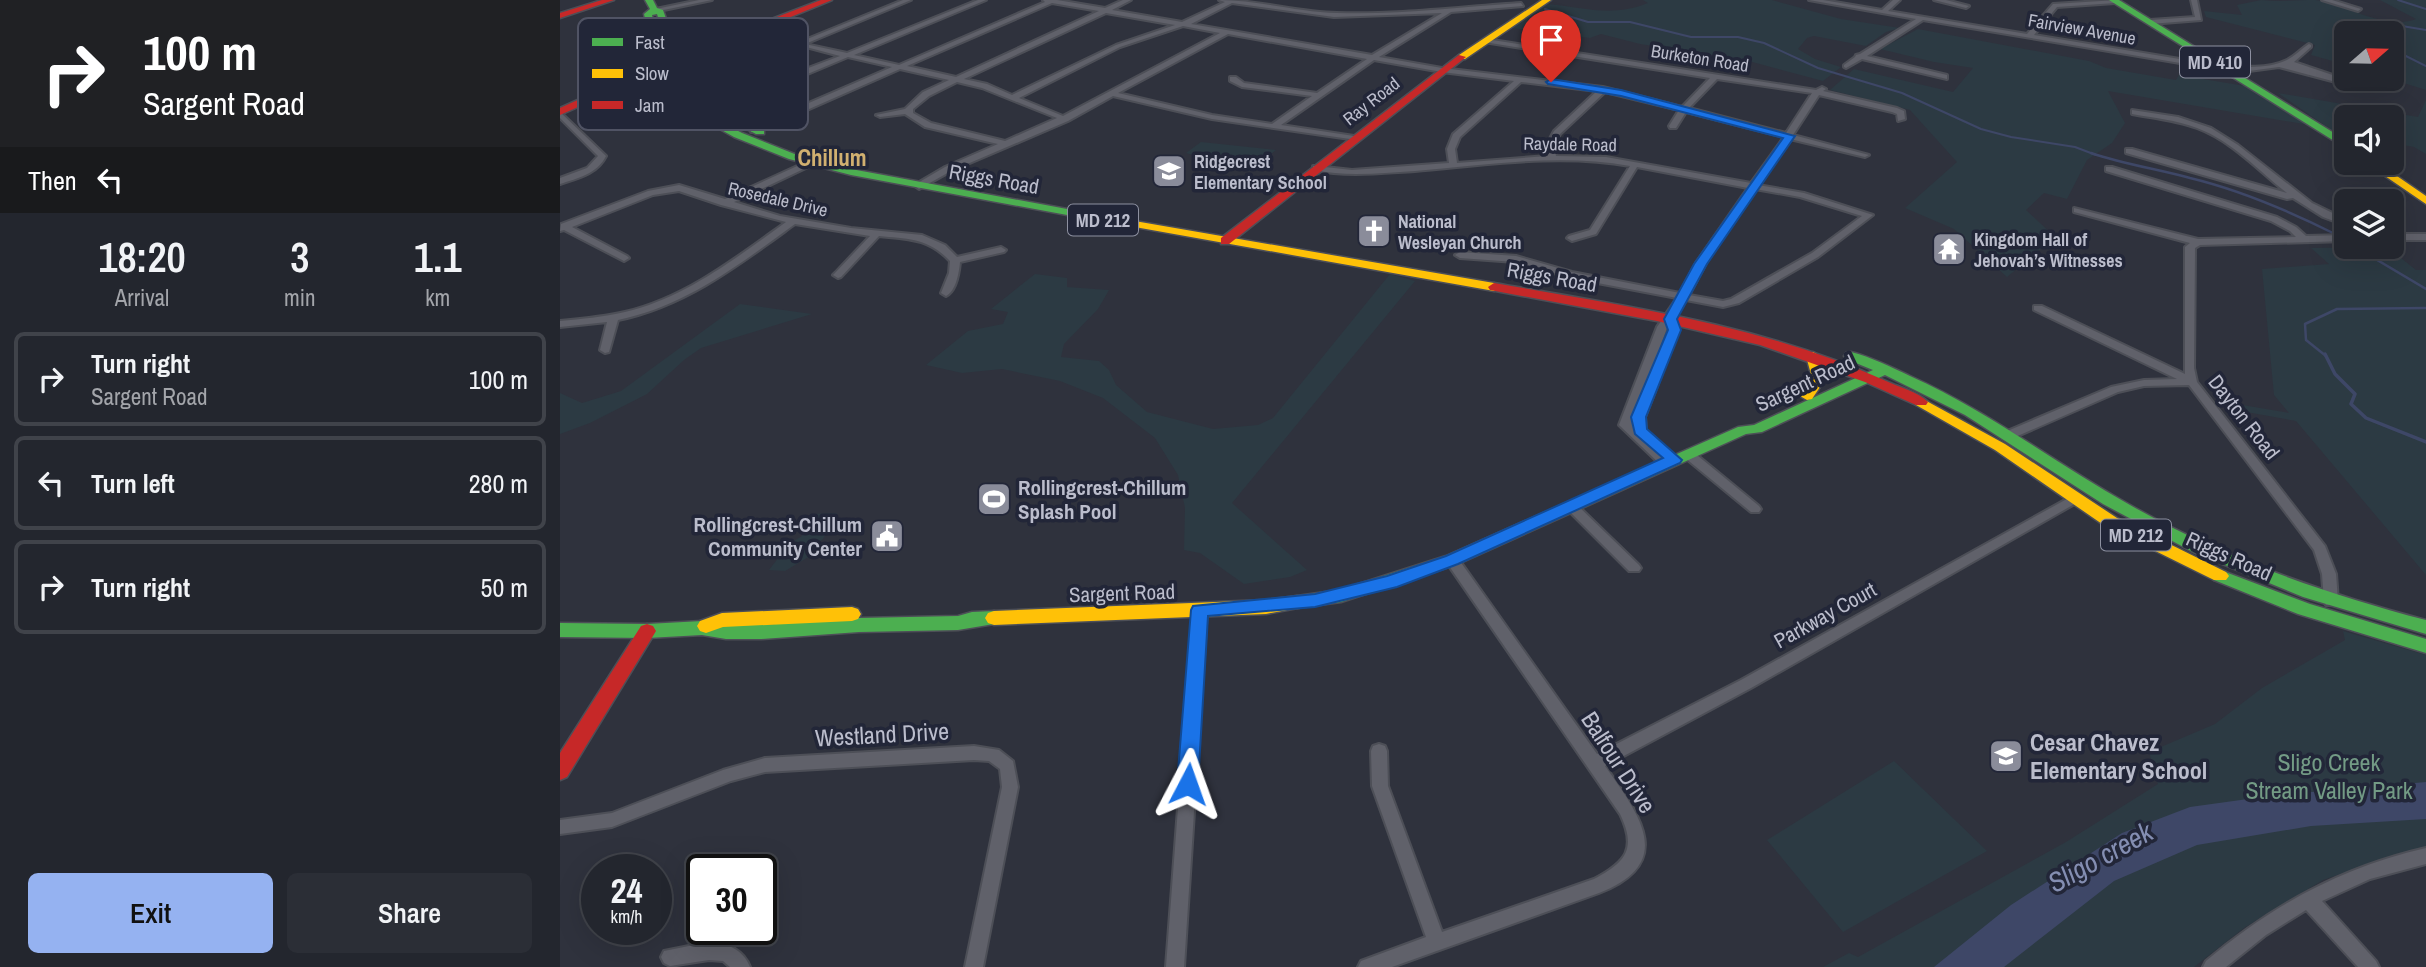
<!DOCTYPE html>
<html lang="en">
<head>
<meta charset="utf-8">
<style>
  body { margin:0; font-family:"Archivo Narrow",sans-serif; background:#2b2e36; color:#f1f3f6; height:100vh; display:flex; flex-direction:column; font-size:26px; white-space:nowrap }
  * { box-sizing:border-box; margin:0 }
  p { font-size:23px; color:#a3a5aa }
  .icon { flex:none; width:38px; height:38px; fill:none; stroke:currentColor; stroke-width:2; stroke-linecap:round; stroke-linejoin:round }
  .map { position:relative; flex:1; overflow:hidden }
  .sheet { display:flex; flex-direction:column; background:#23262e; width:560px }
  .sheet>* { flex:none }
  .hud { background:#202124; color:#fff; overflow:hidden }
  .needle { width:46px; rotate:70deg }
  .controls { position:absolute; left:1774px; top:21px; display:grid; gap:14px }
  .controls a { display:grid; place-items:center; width:70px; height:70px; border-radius:10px; background:#23262e; box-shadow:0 7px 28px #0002,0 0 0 2px #40434a; font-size:35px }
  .speed { position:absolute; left:21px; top:854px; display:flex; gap:14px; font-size:35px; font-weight:700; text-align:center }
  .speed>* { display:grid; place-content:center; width:91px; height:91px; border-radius:50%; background:#23262e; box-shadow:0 7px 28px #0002,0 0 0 2px #40434a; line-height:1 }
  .speed small { font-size:18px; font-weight:400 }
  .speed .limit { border:4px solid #111; border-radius:10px; background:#fff; color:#111 }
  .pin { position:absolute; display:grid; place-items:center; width:60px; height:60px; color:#fff; margin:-72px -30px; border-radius:50% 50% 50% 0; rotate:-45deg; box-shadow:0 0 7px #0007 }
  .pin .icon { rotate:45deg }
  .me { position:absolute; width:77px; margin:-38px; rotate:4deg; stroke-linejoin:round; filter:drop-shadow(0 0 5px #0008) }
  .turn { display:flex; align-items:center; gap:24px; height:147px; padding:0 28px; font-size:32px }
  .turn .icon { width:91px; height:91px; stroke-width:2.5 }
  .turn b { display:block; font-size:49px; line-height:60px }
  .then { display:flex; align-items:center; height:66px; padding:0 28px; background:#0003; gap:14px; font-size:26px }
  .eta { display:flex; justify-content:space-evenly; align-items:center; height:119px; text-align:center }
  .eta b { font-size:42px; font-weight:600; line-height:49px }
  .primary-button { display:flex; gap:14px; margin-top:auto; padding:14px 28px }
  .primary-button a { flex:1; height:80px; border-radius:10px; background:#95b2f1; color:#111; font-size:28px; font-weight:600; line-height:80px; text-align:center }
  .primary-button a+a { background:#2b2e36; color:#f1f3f6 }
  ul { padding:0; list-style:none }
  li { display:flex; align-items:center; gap:21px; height:94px; margin:0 14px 10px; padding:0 14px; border:4px solid #40434a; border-radius:10px }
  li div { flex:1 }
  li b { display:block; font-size:26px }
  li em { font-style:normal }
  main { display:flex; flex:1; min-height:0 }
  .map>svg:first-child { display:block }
</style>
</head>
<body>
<main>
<section class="sheet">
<div class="hud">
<div class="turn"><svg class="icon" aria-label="right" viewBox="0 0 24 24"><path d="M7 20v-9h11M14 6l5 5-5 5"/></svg><div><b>100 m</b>Sargent Road</div></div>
<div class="then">Then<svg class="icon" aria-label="left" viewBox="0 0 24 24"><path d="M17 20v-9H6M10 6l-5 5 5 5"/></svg></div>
</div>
<div class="eta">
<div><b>18:20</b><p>Arrival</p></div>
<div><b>3</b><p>min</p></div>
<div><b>1.1</b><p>km</p></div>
</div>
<ul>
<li><svg class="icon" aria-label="right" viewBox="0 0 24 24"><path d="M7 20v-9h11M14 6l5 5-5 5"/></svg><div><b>Turn right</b><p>Sargent Road</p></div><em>100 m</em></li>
<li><svg class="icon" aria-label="left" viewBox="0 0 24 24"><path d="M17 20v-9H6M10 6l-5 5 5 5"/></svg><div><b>Turn left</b></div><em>280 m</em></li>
<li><svg class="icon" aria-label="right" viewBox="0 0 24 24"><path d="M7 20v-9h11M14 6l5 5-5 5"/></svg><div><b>Turn right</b></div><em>50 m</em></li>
</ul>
<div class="primary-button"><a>Exit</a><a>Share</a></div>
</section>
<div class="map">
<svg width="1866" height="967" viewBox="0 0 1866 967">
  <rect width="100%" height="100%" fill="#2f323d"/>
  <!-- green -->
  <path fill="#2c3a43" d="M1083 0H1212L1281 19 1340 28 1326 32 1306 46 1254 36 1247 38 1238 49 1255 59 1281 67 1263 81 1185 60 1080 44 1041 34 1030 38 952 28 986 4C1025 7 1050 18 1088 3Z
    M1701 0C1718 2 1737 0 1755 0 1787 4 1824 31 1856 19L1820 0H1866V90L1831 79 1832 33H1787V65L1751 55 1755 45 1646 17 1644 11 1682 15 1677 5Z
    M1358 29 1529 61 1546 68 1616 80 1619 75 1691 87 1749 125 1548 91 1565 123 1552 143 1527 160 1507 199 1484 193 1466 210 1495 237 1447 277 1394 229 1345 208 1397 162 1350 110 1270 90 1294 69 1393 92 1413 68 1374 62 1320 49Z
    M1718 93 1858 117 1866 100V154L1854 147 1832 143V117H1787V134L1774 132Z
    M641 142 716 150 690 171 626 153Z
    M1827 247 1856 270H1866V575L1736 421 1670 409 1665 402 1729 413 1714 395 1702 269 1769 264 1751 248Z
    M475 274 507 278V287L549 290 538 309 504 344 501 357 539 361 549 370 556 385 587 412 653 429 698 425 713 418 830 274 855 281 672 503 747 570 730 577 684 584 640 553 624 550 625 508 618 475 595 438 543 398 500 381 442 369 402 373 366 365 408 331 443 324 448 312 431 309Z
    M180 304 252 314 141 348 124 360 87 394 30 423 0 434V393L22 403 61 391Z
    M277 513 263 539 250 549V556L225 571 209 570 229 544 242 536 244 526 252 514Z
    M1783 631 1866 655V851L1821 860 1763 880 1684 928 1634 967H1263L1289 953 1298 957 1506 842 1598 784 1589 752 1655 724 1702 688 1785 640Z
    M1334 761 1427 851 1283 932 1207 840Z"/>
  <!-- water -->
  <path fill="#3e4767" d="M1866 782V819L1751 826 1637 845 1554 881 1444 967H1374L1451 905 1562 833 1630 807 1717 795Z"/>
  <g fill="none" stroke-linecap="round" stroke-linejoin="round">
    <!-- stream-far2 -->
    <path stroke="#3e4767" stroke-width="2" d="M1838 0 1866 9
      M985 9 1028 22H1070L1131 37H1178L1204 43 1258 68 1342 93 1421 129 1451 137 1515 147 1536 155
      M1807 33 1793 24 1818 22 1866 30
      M1832 49 1866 66"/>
    <!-- stream-far1 -->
    <path stroke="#3e4767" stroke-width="2.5" d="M1531 153C1563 164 1597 169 1630 178 1680 190 1729 211 1775 234
      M1797 248 1866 289
      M1766 356 1746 340 1745 324 1777 309 1866 308"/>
    <!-- stream -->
    <path stroke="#3e4767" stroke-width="3.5" d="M1765 354 1775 374 1795 394 1791 404 1806 418 1866 442"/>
    <!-- street casing -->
    <g stroke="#4d4f57" stroke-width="4">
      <path id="street" d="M139 0H152L94 12 91 10Z
        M343 0H351L245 44 287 53 418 0H426L294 55 339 65 485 2 483 0H497L545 8 563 0H571L552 10 622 22 665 2 659 0C697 0 737 12 777 13 838 15 900 7 961 3L963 6 891 12 819 57 882 68 1043 87 1122 107 1150 78 924 42V40L926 39 1256 90 1262 87 1266 89 1263 91 1337 108 1344 111 1345 119 1338 121 1337 114 1332 112 1259 95 1233 135 1309 155 1305 157 1230 139 1198 185 1244 193 1313 215 1258 257 1179 303 1163 307 1126 300 1115 318 1119 329 1085 417 1086 430 1096 439 1091 442 1112 463 1106 467 1102 466 1059 425 1097 327 1117 298 1011 278 955 262 900 258 895 255 900 252 956 256 1012 272 1120 293 1136 263 1188 188 1077 167 1036 234 1012 241 1007 238 1009 236 1030 230 1070 166C1000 153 925 165 855 171 820 173 788 177 753 170V166H756L792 170 889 163 887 149 893 134 954 81 882 72 814 60 721 125 794 136 798 138 797 140 652 119 553 96 508 121 391 171 359 189 355 186 356 184 385 167 438 144 365 127 345 114 320 117 316 115 345 109 363 92 389 80 340 69 197 132H191V128L332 67 288 57 219 86 141 113 134 111 280 56 235 44ZM492 3 539 11 396 77 347 66ZM672 3 774 17 882 13 812 55 631 24ZM546 13 615 25 556 45 452 95 427 84 404 79ZM623 26 660 33 503 116 459 98 560 47ZM668 34 807 59 757 93 684 83 676 77H670V81L682 87 752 96 712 124 652 115 558 93ZM1157 79 1252 93 1226 133 1129 108ZM397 82 422 88 497 118 445 141 371 123 353 113V109L369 96ZM961 82 1037 91 994 131 986 146 988 156 897 163 895 149 900 137ZM1045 92 1119 110 1109 126 1110 128H1116L1126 112 1224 137 1191 183 1046 157 996 156 994 146 1000 134ZM1195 189 1240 197 1302 216 1252 253 1171 299 1163 301 1129 295 1146 263ZM1108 326 1109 329 1079 404 1107 328Z
        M1249 0H1263L1322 10 1333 0H1340L1328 11 1467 34 1493 4 1557 0 1555 3 1497 7 1474 35 1650 64C1675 66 1704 71 1727 60 1735 56 1741 49 1749 44L1751 45V47L1734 62 1814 89 1810 91 1719 67 1689 71 1650 68 1363 20 1307 56 1387 75V79L1302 59 1286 68 1284 67V65L1295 57 1296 55 1300 54 1356 19Z
        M1374 0H1386L1409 6 1406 8Z
        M1631 0H1637L1641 20 1590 24 1587 22 1590 20 1635 17Z
        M1762 0H1772L1801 9 1798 11Z
        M1572 110 1618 117 1651 128 1678 145 1752 203 1787 220V226L1763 217 1733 198 1727 199 1566 153V149H1572L1727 193C1699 171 1672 141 1637 128 1616 120 1594 118 1572 114Z
        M0 112 46 156C37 174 18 178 0 184V178L27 168 38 156 0 118Z
        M268 152 272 154 271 156 174 202 220 216 291 228 362 235 385 245 397 257 441 247 446 250 444 252 400 262C399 273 396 291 386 296L381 293 389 273 390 261C368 238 349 239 319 236L281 277 278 278 273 275 275 273 310 236 235 224C180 264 126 306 58 320L49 352 45 353 40 350 47 322 0 327V321C22 319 43 317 65 312 125 298 176 258 226 222L161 205 119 191 93 195 12 227 67 256 69 258 64 261 4 230 0 231 1 224 88 191 119 185 165 199Z
        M1546 167H1552L1717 217 1736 227 1746 236 1787 235V241L1640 245 1635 248 1634 368 1637 382 1765 546 1776 574 1778 601 1776 605H1766L1764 601 1762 574 1754 550 1629 385 1584 386 1558 392 1453 438 1449 439 1443 435 1445 432 1551 387 1584 380 1617 379 1474 310V306H1482L1625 374V247L1630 243 1514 212V208L1638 239 1736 237 1730 231 1711 221 1546 171Z
        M1832 234H1866V240H1832Z
        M1128 450 1132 451 1199 506 1201 509 1199 512H1191L1124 457 1122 454Z
        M1514 495 1518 496 1520 499 1518 502 1191 688 1045 766C1078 813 1118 863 1039 893L832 967H798L801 961 866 937 812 786 811 751 813 746 819 744 825 746 827 751 828 786 882 932 1034 879C1066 862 1077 849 1060 814L887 563 885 560 887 557H897L1037 754 1181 680Z
        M1011 502 1015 503 1079 565 1081 568 1079 571H1069L1007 509 1005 506Z
        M640 605 645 606 647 610 624 967H606L633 610 635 606Z
        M414 746 439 750 453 761 458 787 423 967H405L442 787 440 769 429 761 414 760 205 772 171 781 52 827 0 834V820L52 813 163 770 205 758Z
        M1866 848V864L1810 879 1762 901 1816 961 1819 967H1798L1746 910 1706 935 1666 967H1643L1646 961C1713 905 1780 868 1866 848Z
        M149 942C167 943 183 949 190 967H170L163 961 149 960 110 966 104 963 101 957 104 951Z"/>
    </g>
    <!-- fast casing -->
    <g stroke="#4d4f57" stroke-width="3">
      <path id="fast" d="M85 0H93L97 8 103 10 114 41 129 44 150 41V45L129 50 116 46C128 91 164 112 204 130V134H196L162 116 130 92 114 69 97 14 92 15 102 59 112 83 155 119 182 133 237 155 291 169 534 214 540 217 534 220 291 175 229 159 174 137 149 123 105 86 94 59 84 14 90 9Z
        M1549 0H1559L1787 141V149Z
        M1291 352C1311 357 1331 367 1350 376 1428 411 1495 463 1570 505 1663 558 1763 593 1866 620V634L1743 597 1631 551 1543 504 1405 415 1325 375 1202 432 1186 434 898 564 781 602 737 608 731 607 728 602 731 597 737 596 780 590 886 556 1178 427 1194 425 1313 370 1286 359 1284 356 1286 353Z
        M1660 570 1750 604 1866 639V653L1738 614 1654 580 1651 576 1654 572Z
        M434 611 440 613 443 618 440 623 398 630 299 632 202 639H166L142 635 87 638 0 637V623L87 624 142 621 166 625H202L299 618 398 616 412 612Z"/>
    </g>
    <!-- slow casing -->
    <g stroke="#4d4f57" stroke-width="3">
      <path id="slow" d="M982 0H991L905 59H899V55Z
        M1806 163H1818L1866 196V204Z
        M534 214 934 283 940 287 934 291 530 219 528 217Z
        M1253 352 1260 356 1266 378 1252 399 1247 400 1240 396 1252 378 1246 356Z
        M1361 398 1445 444 1557 518 1666 572 1669 576 1666 580H1654L1545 526 1435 450 1356 405 1354 402 1356 399Z
        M737 596 743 597 746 602 743 607 706 614 434 625 428 623 425 618 428 613 434 611 706 600Z
        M292 607 298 609 301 614 298 619 292 621 163 627 146 633 140 631 137 626 140 621 162 613Z"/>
    </g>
    <!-- jam casing -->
    <g stroke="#4d4f57" stroke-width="3">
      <path id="jam" d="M42 0H54L0 18V13Z
        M261 0H272L84 77 94 75 111 82V86L93 81 65 86 0 115V108L113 57Z
        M899 55 906 57 669 244H661V238Z
        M934 283C1065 306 1204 325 1326 381 1339 387 1358 392 1368 402L1366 405H1356L1305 382 1200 345 1097 321 930 290 928 287Z
        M87 624 93 626 96 631 93 636 7 777 0 780V753L81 626Z"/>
    </g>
    <!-- street -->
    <use href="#street" fill="#60616a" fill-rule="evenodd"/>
    <!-- fast -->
    <use href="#fast" fill="#4caf50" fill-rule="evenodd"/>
    <!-- slow -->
    <use href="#slow" fill="#ffc107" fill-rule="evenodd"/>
    <!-- jam -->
    <use href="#jam" fill="#c62828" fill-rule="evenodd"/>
  </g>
  <!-- route -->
  <path fill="#1a73e8" stroke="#114b97" stroke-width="2" d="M991 79 1061 90 1235 136 1147 264 1117 319 1121 330 1086 417 1087 429 1122 460 1120 463 898 564 837 587 755 607 648 616 638 784 635 790 628 793 621 790 617 784 631 610 633 606 755 594 827 576 886 556 1103 458 1075 434 1071 417 1108 330 1104 319 1134 264 1223 138 1061 96 988 84 986 82Z"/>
  <!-- icons -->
  <defs>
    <g id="school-square" transform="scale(1.75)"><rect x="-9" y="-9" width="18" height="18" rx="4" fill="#8a8c9a" stroke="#222638"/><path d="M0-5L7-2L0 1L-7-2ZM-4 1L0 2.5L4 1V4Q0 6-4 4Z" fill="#fff"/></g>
    <g id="church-square" transform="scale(1.75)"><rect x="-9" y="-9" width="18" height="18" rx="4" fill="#8a8c9a" stroke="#222638"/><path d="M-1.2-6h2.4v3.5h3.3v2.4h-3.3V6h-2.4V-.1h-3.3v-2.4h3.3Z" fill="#fff"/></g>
    <g id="temple-square" transform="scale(1.75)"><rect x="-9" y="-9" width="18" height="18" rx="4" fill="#8a8c9a" stroke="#222638"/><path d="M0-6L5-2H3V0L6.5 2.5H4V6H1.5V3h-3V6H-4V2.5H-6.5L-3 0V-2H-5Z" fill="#fff"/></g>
    <g id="stadium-square" transform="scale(1.75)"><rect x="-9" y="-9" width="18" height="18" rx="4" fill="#8a8c9a" stroke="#222638"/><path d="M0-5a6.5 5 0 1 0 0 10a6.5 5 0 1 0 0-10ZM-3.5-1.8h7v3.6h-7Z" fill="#fff"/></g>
    <g id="civic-square" transform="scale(1.75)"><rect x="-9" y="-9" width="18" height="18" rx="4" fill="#8a8c9a" stroke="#222638"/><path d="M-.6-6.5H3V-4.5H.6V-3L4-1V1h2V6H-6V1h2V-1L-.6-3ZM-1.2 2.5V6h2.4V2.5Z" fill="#fff"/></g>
  </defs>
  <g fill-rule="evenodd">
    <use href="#school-square" x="609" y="171"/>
    <use href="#church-square" x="814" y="231"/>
    <use href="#temple-square" x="1389" y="249"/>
    <use href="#stadium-square" x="434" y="499"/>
    <use href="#civic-square" x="327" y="536"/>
    <use href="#school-square" x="1446" y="756"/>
  </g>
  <g text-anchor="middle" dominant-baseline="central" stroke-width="7" stroke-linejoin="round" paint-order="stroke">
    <!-- far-street labels -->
    <g font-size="18" fill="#bbbdcc" stroke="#222638">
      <text transform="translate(1522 29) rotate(10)">Fairview Avenue</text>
      <text transform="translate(1140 58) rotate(9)">Burketon Road</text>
      <text transform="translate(811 101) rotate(-38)">Ray Road</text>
      <text transform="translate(1010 144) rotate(1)">Raydale Road</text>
      <text transform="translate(218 199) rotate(13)">Rosedale Drive</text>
    </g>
    <!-- far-poi labels -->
    <g font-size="18" font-weight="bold" fill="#bbbdcc" stroke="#222638" text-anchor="start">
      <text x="634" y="161">Ridgecrest<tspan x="634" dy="21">Elementary School</tspan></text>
      <text x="838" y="221">National<tspan x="838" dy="21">Wesleyan Church</tspan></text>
      <text x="1414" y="239">Kingdom Hall of<tspan x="1414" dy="21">Jehovah’s Witnesses</tspan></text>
    </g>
    <!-- shield labels -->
    <g fill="#222638" stroke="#8d90a0" stroke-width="2">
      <rect x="1620" y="46.5" width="70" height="31" rx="5"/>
      <rect x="508" y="204.5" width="70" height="31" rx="5"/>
      <rect x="1541" y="519.5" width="70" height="31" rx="5"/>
    </g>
    <g font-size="19" font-weight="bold" fill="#bbbdcc">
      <text x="1655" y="62">MD 410</text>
      <text x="543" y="220">MD 212</text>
      <text x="1576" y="535">MD 212</text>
    </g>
    <!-- street labels -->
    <g font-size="21" fill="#bbbdcc" stroke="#222638">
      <text transform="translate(434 179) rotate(10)">Riggs Road</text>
      <text transform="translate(992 277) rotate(10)">Riggs Road</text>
      <text transform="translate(1245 383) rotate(-25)">Sargent Road</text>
      <text transform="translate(1684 417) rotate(52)">Dayton Road</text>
      <text transform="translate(1669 556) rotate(24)">Riggs Road</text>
      <text transform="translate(562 593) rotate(-2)">Sargent Road</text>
      <text transform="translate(1265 615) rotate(-29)">Parkway Court</text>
    </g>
    <!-- poi labels -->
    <g font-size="21" font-weight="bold" fill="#bbbdcc" stroke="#222638" text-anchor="start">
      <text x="458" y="487">Rollingcrest-Chillum<tspan x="458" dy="24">Splash Pool</tspan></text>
      <text x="302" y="524" text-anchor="end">Rollingcrest-Chillum<tspan x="302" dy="24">Community Center</tspan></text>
    </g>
    <!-- far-district labels -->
    <g font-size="23" font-weight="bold" fill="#d1b070" stroke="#222638">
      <text x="272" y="157">Chillum</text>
    </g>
    <!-- near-street labels -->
    <g font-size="24" fill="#bbbdcc" stroke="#222638">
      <text transform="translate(322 734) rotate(-3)">Westland Drive</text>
      <text transform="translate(1059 762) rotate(57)">Balfour Drive</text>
    </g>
    <!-- near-poi labels -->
    <g font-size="24" font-weight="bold" fill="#bbbdcc" stroke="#222638" text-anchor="start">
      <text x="1470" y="742">Cesar Chavez<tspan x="1470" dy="28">Elementary School</tspan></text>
    </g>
    <!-- near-park labels -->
    <g font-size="24" fill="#739b85" stroke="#222638">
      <text x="1769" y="762">Sligo Creek<tspan x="1769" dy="28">Stream Valley Park</tspan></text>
    </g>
    <!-- near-water labels -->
    <g font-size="28" font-style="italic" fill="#848eb2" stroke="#222638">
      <text transform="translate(1540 857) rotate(-29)">Sligo creek</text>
    </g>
  </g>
  <!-- legend -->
  <rect x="18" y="18" width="230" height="112" rx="10" fill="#222638" stroke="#505364" stroke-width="2"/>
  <rect x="32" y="38" width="31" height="8" fill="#4caf50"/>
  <rect x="32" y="69" width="31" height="9" fill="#ffc107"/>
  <rect x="32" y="101" width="31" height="8" fill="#c62828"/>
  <g font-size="19" fill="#bbbdcc">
    <text x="75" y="49">Fast</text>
    <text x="75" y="80">Slow</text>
    <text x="75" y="112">Jam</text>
  </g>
</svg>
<div class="controls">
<a><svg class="needle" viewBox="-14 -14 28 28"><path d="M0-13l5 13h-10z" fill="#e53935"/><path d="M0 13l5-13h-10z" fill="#a3a5aa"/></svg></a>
<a><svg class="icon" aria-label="sound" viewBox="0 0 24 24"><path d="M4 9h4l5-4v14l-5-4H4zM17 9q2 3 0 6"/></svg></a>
<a><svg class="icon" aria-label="layers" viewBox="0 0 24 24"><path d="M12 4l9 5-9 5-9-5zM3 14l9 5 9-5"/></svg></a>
</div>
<div class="speed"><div>24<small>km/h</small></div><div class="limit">30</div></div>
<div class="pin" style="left:991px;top:82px;background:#d93025"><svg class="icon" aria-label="arrive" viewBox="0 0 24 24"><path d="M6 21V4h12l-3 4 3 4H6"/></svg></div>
<svg class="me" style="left:628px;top:784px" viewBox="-20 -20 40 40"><path d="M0-17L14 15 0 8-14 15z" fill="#1a73e8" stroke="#fff" stroke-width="4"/></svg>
</div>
</main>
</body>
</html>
